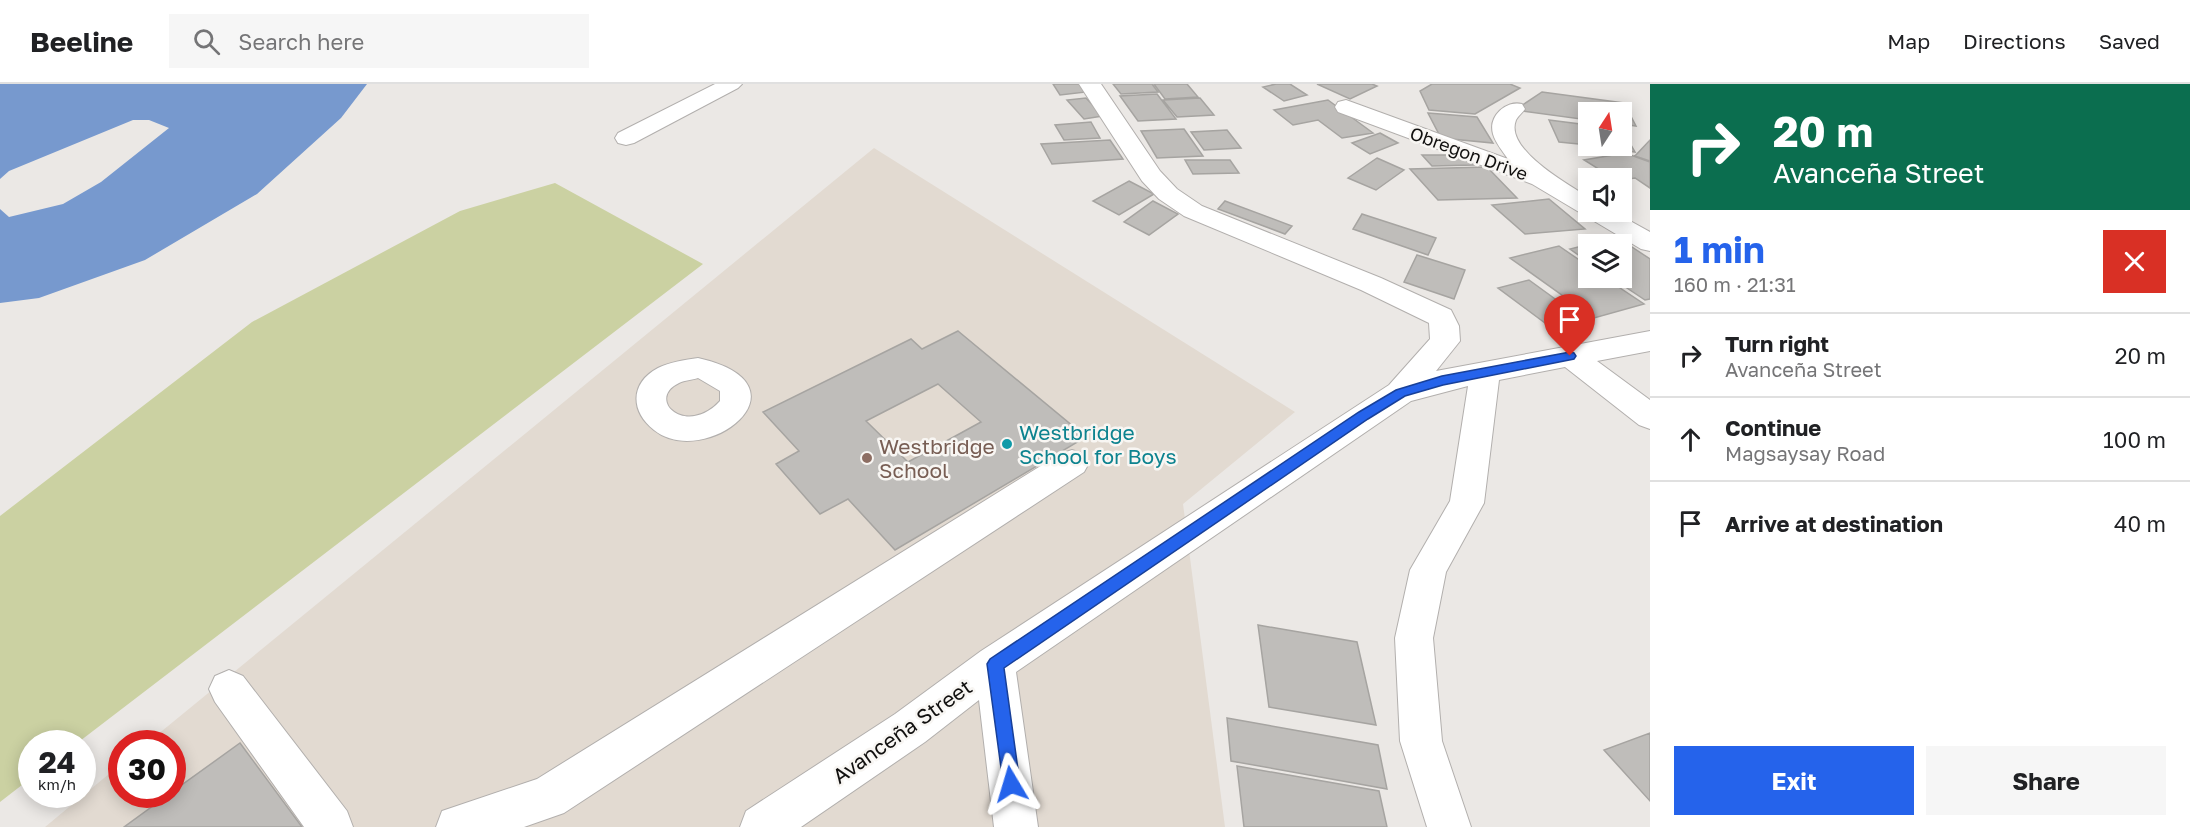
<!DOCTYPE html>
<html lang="en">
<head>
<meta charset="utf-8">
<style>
  body { margin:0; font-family:"Golos Text",sans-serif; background:#f6f6f6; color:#202124; height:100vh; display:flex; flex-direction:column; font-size:22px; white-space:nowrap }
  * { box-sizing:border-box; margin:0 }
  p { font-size:20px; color:#757577 }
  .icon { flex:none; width:33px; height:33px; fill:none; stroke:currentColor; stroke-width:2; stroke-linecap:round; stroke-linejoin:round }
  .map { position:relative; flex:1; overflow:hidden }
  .panel { display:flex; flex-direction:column; background:#fff; width:540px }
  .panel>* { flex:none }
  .guide { background:#0b6e4f; color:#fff; overflow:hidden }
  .needle { width:39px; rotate:12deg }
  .tools { position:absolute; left:1578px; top:18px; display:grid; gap:12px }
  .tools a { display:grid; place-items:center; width:54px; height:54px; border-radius:0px; background:#fff; box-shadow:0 3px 15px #0003; font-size:30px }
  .speed { position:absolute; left:18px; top:646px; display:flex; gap:12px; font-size:30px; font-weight:700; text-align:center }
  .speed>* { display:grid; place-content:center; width:78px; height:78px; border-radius:50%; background:#fff; box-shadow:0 3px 15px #0003; line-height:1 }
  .speed small { font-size:15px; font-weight:400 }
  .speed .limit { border:9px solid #d22; background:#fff; color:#111 }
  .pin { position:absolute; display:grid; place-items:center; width:51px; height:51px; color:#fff; margin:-62px -26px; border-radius:50% 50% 50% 0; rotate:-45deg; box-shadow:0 0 6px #0007 }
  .pin .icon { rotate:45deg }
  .me { position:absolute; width:66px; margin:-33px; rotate:353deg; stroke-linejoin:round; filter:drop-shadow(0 0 4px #0008) }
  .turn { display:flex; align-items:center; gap:21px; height:126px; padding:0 24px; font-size:27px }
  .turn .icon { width:78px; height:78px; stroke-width:2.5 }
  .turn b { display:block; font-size:42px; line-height:51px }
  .round { display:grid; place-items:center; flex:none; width:63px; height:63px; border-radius:0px; background:#f6f6f6 }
  .overview { display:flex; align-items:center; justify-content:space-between; height:102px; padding:0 24px }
  h1 { font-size:36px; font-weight:700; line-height:45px; color:#2563eb }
  .button { display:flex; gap:12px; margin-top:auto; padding:12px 24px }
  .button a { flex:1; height:69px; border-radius:0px; background:#2563eb; color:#fff; font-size:24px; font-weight:700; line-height:69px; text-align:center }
  .button a+a { background:#f6f6f6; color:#202124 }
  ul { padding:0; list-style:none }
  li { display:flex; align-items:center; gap:18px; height:84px; padding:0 24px; border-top:2px solid #e0e0e0 }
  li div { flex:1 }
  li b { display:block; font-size:22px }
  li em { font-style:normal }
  header { display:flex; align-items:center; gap:36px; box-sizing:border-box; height:84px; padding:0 30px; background:#fff; border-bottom:2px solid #e0e0e0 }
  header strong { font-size:28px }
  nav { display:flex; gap:33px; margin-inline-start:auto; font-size:21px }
  .search { width:420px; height:54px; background:#f6f6f6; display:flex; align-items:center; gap:15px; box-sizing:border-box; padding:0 21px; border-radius:0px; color:#757577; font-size:22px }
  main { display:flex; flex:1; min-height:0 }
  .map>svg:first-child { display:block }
</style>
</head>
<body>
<header>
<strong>Beeline</strong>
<div class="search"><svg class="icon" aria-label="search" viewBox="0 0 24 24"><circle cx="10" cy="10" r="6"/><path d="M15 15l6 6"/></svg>Search here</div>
<nav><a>Map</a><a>Directions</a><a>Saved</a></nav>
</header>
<main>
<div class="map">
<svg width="1650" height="743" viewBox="0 0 1650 743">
  <rect width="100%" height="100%" fill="#ebe8e5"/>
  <!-- built -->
  <path fill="#e2dad1" d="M874 64 1295 328 1183 420 1225 743H45L121 680 122 711H172V660H146Z"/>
  <!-- green -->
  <path fill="#cbd1a2" d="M555 99 703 180 76 660H32L31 694 0 718V432L252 238 460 127Z"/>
  <!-- water -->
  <path fill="#7799ce" d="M0 0H367L341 34 257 110 145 176 39 214 0 219V125L9 133 63 120 101 98 169 44 149 36H133L9 87 0 95Z"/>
  <!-- building -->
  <path fill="#bfbdba" stroke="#a6a4a1" stroke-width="1.5" fill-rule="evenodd" d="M1053 0H1080L1086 8 1060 11Z
    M1113 0H1152L1158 8 1121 10Z
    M1154 0H1187L1198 13 1165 15Z
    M1276 0H1290L1307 11 1284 17 1263 3Z
    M1317 0H1372L1377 2 1350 15Z
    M1432 0H1510L1520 4 1475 30 1429 26 1420 7Z
    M1542 8 1624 19 1636 42 1622 40V28H1588V36L1515 26Z
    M1157 10 1176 35 1138 37 1120 12Z
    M1086 14 1103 32 1084 35 1067 16Z
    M1200 14 1214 31 1177 33 1163 16Z
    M1328 16 1373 49 1342 54 1318 36 1293 41 1274 26Z
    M1428 29 1477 33 1493 59 1441 54Z
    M1549 36 1588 41V61L1559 58Z
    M1091 38 1100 54 1064 56 1055 41Z
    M1184 45 1203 72 1157 74 1141 47Z
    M1622 45 1635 68 1589 62H1622Z
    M1227 46 1241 64 1204 66 1191 48Z
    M1380 49 1398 59 1370 70 1352 59Z
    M1110 56 1123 75 1052 80 1041 60Z
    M1650 56V77L1635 72Z
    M1625 69 1650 78V104L1635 94 1622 96 1613 94 1584 76Z
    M1422 71H1464L1474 81 1432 82Z
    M1377 74 1404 86 1376 106 1348 94Z
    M1185 76H1230L1239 89 1193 90Z
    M1487 83 1517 114 1438 116 1410 85Z
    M1129 97 1154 110 1119 131 1093 117Z
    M1549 115 1585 145 1525 150 1492 121Z
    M1153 117 1178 130 1149 151 1124 138Z
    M1225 117 1292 142 1285 150 1218 125Z
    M1362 130 1436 154 1428 171 1353 145Z
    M1617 153 1650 175V215L1645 216 1612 194H1622V160H1588V178L1570 165Z
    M1559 162 1588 182V194H1605L1644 220 1594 234 1510 174Z
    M1417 171 1465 186 1454 215 1404 198Z
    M1529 196 1584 236 1553 245 1498 204Z
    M958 247 1086 353 895 466 848 415 820 430 776 380 799 367 763 328 911 255 922 265ZM938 300 981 338 908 378 866 337Z
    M1258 541 1357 558 1376 641 1269 623Z
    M1227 634 1378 661 1387 705 1231 677Z
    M1650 649V717L1604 666Z
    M240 659 302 743H124L168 711H172V708Z
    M1237 682 1379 707 1387 743H1244Z"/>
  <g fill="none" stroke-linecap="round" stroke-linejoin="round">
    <!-- minor casing -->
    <g stroke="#b2afad" stroke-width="2">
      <path id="minor" d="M715 0H742L738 4 634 59 626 61 618 59 615 54 618 49Z
        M1079 0H1101L1160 87 1177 105 1202 122 1381 194 1451 226 1459 242 1460 257 1436 287 1650 247V267L1597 277 1650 316V345L1639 341 1565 283 1499 296 1484 419 1446 488 1433 554 1442 657 1471 743H1427L1400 657 1395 554 1410 486 1450 417 1468 302 1411 317 1016 588 1038 743H994L979 616 925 658 801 743H740L746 727 895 630 981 567 1389 301 1430 255 1429 239 1361 206 1184 132 1159 115 1142 97Z
        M1346 16 1508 75C1503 68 1495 58 1493 50 1488 32 1506 16 1522 20L1525 25C1523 28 1518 32 1516 36 1504 65 1569 101 1588 113V128H1614L1650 148V167L1641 165 1532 100 1338 28 1335 23 1338 18Z
        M698 274C817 301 705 387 654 346 630 327 630 299 658 284 669 278 685 276 698 274ZM698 294 720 307V317C686 354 645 315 679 299 685 296 692 296 698 294Z
        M1072 366 1084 370 1089 379 1084 388 564 729 524 743H436L442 727 537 695 1060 370Z
        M229 586 243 592 347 727 353 743H304L215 618 209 605 215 592Z"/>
    </g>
    <!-- minor -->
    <use href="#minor" fill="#fff" fill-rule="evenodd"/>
  </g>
  <!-- route -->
  <path fill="#2563eb" stroke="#184099" stroke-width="1.5" d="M1570 268 1574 269 1576 272 1574 275 1443 301 1405 312 1368 335 1004 584 1020 700 1017 706 1011 709 1004 706 987 580 990 575 1359 328 1396 306 1442 292Z"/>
  <!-- markers -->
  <circle fill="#0f9aa8" stroke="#f8f6f3" stroke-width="2" cx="1007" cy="360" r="6"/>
  <circle fill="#8d6e63" stroke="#f8f6f3" stroke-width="2" cx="867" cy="374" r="6"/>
  <g text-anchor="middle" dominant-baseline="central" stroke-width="5" stroke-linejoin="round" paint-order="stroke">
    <!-- far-street labels -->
    <g font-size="18" fill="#11100f" stroke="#f8f6f3">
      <text transform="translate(1469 69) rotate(20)">Obregon Drive</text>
    </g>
    <!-- culture labels -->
    <g font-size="21" fill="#0d838f" stroke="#f8f6f3" text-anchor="start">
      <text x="1019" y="348">Westbridge<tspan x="1019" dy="24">School for Boys</tspan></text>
    </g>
    <!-- education labels -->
    <g font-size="21" fill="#785e54" stroke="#f8f6f3" text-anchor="start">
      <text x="879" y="362">Westbridge<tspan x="879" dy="24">School</tspan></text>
    </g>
    <!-- street labels -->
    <g font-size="21" fill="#11100f" stroke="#f8f6f3">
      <text transform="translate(902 647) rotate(-35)">Avanceña Street</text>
    </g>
  </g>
</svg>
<div class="tools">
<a><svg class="needle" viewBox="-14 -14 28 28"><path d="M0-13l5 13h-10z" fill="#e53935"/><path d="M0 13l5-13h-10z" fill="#757577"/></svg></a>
<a><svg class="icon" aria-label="sound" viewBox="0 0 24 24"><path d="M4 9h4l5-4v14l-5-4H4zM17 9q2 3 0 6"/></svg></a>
<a><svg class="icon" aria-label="layers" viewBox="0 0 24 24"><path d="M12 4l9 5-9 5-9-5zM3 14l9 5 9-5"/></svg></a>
</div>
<div class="speed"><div>24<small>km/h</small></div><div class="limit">30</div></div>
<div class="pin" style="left:1570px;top:272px;background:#d93025"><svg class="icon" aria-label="arrive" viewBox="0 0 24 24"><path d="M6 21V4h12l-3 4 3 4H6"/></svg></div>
<svg class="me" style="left:1011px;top:700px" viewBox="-20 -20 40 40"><path d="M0-17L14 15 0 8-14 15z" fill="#2563eb" stroke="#fff" stroke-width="4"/></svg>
</div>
<section class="panel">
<div class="guide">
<div class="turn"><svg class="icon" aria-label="right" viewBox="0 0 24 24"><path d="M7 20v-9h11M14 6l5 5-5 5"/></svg><div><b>20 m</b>Avanceña Street</div></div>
</div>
<div class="overview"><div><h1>1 min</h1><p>160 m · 21:31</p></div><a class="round" style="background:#d93025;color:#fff"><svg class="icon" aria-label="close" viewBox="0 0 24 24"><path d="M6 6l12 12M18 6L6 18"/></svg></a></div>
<ul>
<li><svg class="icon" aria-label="right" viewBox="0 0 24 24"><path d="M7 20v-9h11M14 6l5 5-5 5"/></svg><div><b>Turn right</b><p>Avanceña Street</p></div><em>20 m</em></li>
<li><svg class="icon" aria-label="ahead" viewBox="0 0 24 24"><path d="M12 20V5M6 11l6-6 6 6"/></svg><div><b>Continue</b><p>Magsaysay Road</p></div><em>100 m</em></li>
<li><svg class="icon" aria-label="arrive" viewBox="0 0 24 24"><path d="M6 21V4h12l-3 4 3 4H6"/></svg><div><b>Arrive at destination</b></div><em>40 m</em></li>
</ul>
<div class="button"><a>Exit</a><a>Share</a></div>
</section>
</main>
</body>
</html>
